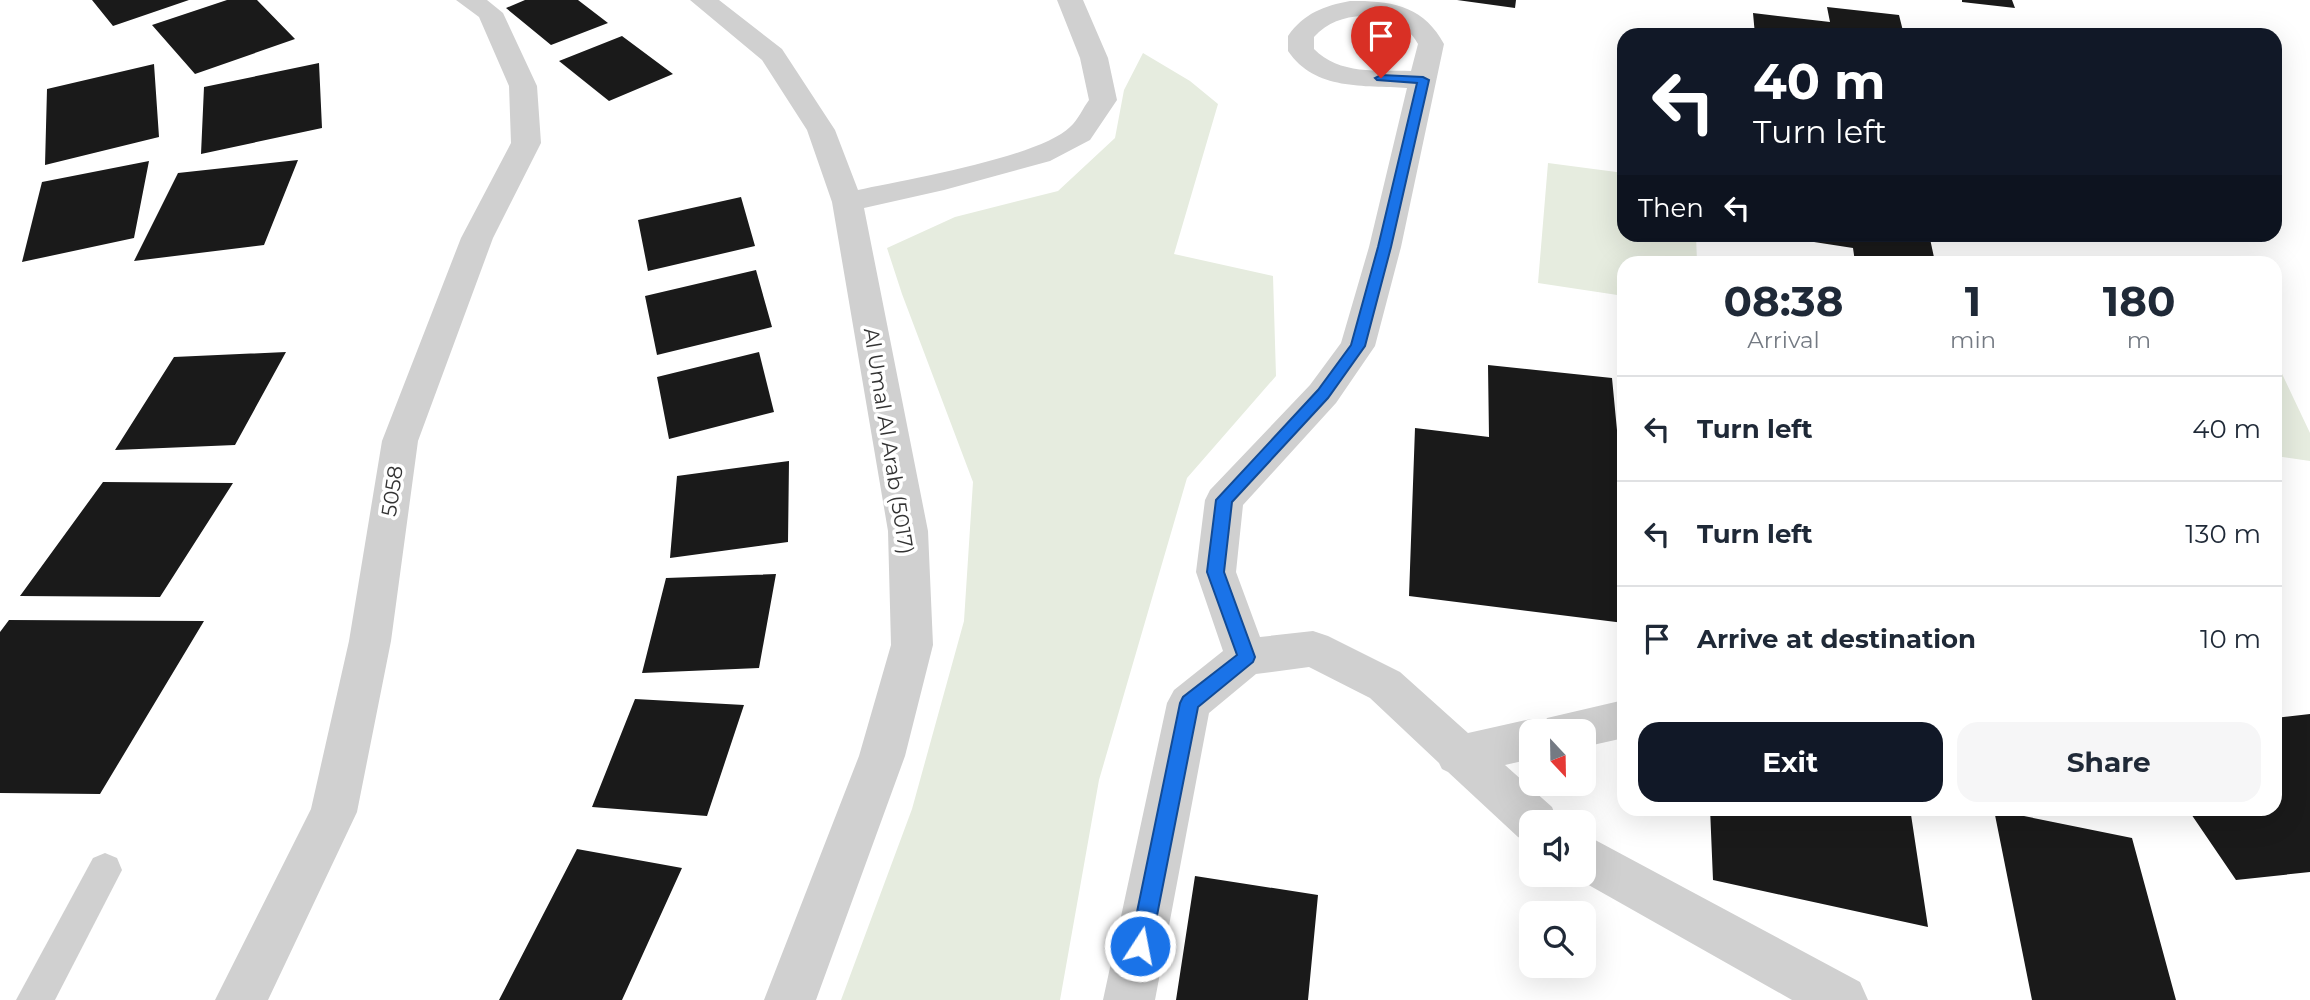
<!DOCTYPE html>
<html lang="en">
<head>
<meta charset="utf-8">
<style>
  body { margin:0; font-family:Montserrat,sans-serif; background:#f6f6f7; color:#1f2937; height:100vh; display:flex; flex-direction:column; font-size:26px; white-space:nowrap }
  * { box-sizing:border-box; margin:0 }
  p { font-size:23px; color:#747a83 }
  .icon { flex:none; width:38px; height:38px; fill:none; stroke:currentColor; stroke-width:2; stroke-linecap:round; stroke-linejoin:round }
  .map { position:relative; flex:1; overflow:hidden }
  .details { position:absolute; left:1617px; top:256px; width:665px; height:560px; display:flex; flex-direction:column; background:#fff; border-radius:21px; box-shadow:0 7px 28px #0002 }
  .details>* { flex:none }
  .hud { position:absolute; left:1617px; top:28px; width:665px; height:214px; border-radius:21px; box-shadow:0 7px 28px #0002; background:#111827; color:#fff; overflow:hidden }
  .needle { width:46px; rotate:158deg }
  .controls { position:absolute; left:1519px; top:719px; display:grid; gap:14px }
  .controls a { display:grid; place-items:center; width:77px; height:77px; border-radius:14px; background:#fff; box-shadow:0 7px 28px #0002; font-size:35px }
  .pin { position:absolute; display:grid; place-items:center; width:60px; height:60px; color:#fff; margin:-72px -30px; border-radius:50% 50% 50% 0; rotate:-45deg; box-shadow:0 0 7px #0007 }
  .pin .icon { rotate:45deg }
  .me { position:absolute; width:77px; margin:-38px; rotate:11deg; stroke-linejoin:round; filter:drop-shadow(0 0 5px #0008) }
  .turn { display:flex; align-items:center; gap:24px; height:147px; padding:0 21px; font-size:32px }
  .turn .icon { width:91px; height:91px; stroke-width:2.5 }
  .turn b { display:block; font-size:49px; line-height:60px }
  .then { display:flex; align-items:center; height:66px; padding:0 21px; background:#0003; gap:14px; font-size:26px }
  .eta { display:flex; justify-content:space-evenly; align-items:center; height:119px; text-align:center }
  .eta b { font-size:42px; font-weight:700; line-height:49px }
  .action { display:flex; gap:14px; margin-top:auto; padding:14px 21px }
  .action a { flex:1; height:80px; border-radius:21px; background:#111827; color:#fff; font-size:28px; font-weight:700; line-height:80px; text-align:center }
  .action a+a { background:#f6f6f7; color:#1f2937 }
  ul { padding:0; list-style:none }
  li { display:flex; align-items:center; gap:21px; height:105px; padding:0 21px; border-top:2px solid #e0e1e3 }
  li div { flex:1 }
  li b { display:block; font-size:26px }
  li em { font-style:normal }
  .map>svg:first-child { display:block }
</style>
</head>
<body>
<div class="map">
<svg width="2310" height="1000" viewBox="0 0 2310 1000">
  <rect width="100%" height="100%" fill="#fff"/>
  <!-- green -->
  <path fill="#e6ecdf" d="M1143 53 1190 81 1218 104 1174 254 1273 276 1276 376 1187 478 1099 780 1060 1000H841L912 809 964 621 973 482 902 294 887 248 955 217 1058 191 1115 138 1124 90Z
    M1548 163 1624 173V234L1696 235 1697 262H1624V296L1538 283Z
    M2275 359 2310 433V461L2275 456Z"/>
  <!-- building -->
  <path fill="#1a1a1a" d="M92 0H189L113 26Z
    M227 0H257L295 39 195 74 152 25Z
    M525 0H578L608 23 551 45 506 8Z
    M1457 0H1516L1515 8Z
    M1962 0H2012L2015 8 1962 2Z
    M1827 7 1899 15 1904 35H1755L1753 13 1830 22Z
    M622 36 673 74 609 101 559 61Z
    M319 63 322 128 201 154 204 87Z
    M154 64 159 137 45 165 47 89Z
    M298 160 264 245 134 261 178 173Z
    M149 161 134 238 22 262 42 182Z
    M741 197 755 246 648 271 638 220Z
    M1801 234H1929L1935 262H1855L1853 248 1801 240Z
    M756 270 772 327 657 355 645 296Z
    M286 352 235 445 115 450 174 357Z
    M759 352 774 412 669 439 657 377Z
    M1488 365 1612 378 1619 451H1624V623L1409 596 1415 428 1489 437Z
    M789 461 788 542 670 558 677 476Z
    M103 482 233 483 160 597 20 596Z
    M776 574 759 668 642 673 666 578Z
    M9 620 204 621 100 794 0 793V632Z
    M635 699 744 705 707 816 592 807Z
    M2310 714V872L2236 880 2187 808H2275V718Z
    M1710 808H1910L1928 927 1713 880Z
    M1994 810 2132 838 2176 1000H2032Z
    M577 849 682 868 622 1000H499Z
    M1195 876 1318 895 1308 1000H1176Z"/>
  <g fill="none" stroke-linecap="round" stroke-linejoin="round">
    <!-- lane -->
    <path fill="#d0d0d0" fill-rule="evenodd" d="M105 853 117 858 122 870 55 1000H16L93 858Z"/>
    <!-- street -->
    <path fill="#d0d0d0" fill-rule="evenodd" d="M456 0H487L503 13 537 86 541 143 493 238 418 441 391 641 357 812 268 1000H215L311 809 349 641 382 441 461 238 511 143 509 86 479 17Z
      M690 0H719L782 49 835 130 858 190C904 180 1040 157 1070 127 1078 120 1083 108 1089 100L1080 58 1057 0H1083L1108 58 1117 100 1090 140 1050 161 944 190 864 208 928 531 933 645 905 756 816 1000H764L859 756 891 645 888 531 832 202 807 130 762 60Z
      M1350 1C1391 0 1424 6 1444 44L1401 247 1375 346 1336 403 1243 505 1236 572 1260 637 1313 631 1328 636 1400 672 1468 733 1531 719 1544 724 1547 718 1624 700V738L1584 747V732H1531V759L1505 765 1552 807 1558 822H1531V842L1518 837 1448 772 1442 769 1439 763 1370 698 1309 667 1256 674 1209 713 1155 1000H1103L1167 703 1174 690 1223 651 1196 572 1205 500 1210 490 1310 385 1341 343 1369 247 1407 88C1364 85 1315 91 1288 51V36C1304 13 1324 6 1350 1ZM1363 16C1386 18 1406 22 1418 44L1411 71C1378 70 1339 75 1314 49V37C1328 22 1343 17 1363 16Z
      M1584 834 1860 982 1868 1000H1792L1571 875H1584Z"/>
  </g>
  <!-- route -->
  <path fill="#1a73e8" stroke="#114b97" stroke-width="2" d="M1381 75 1423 77 1429 80 1391 247 1365 346 1328 398 1232 502 1224 572 1255 657 1253 662 1198 707 1151 946 1148 953 1140 956 1133 953 1130 946 1180 703 1183 697 1237 655 1207 572 1216 500 1318 390 1351 345 1378 247 1417 83 1377 80 1375 78Z"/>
  <g text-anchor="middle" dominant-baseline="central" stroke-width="7" stroke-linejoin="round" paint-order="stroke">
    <!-- street labels -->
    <g font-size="21" fill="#333" stroke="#fff">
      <text transform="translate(889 441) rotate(81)">Al Umal Al Arab (5017)</text>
      <text transform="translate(392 491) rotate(-82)">5058</text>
    </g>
  </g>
</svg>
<div class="controls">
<a><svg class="needle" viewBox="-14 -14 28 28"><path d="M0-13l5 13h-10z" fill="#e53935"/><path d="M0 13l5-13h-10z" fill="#747a83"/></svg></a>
<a><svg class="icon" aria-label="sound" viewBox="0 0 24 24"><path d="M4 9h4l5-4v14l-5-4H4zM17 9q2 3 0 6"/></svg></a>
<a><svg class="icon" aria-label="search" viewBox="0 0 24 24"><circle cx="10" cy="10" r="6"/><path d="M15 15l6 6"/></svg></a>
</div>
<div class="pin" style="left:1381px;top:78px;background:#d93025"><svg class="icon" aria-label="arrive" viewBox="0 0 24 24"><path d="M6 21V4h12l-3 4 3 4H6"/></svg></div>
<svg class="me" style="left:1140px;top:946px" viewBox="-20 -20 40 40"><circle r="17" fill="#1a73e8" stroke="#fff" stroke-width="3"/><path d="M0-11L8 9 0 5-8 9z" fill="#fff"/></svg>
<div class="hud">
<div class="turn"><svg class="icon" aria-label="left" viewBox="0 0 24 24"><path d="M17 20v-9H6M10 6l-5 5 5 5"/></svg><div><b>40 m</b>Turn left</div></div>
<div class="then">Then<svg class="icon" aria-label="left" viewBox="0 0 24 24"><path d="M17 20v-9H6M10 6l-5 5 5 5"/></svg></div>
</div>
<section class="details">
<div class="eta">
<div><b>08:38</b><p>Arrival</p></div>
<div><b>1</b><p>min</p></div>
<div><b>180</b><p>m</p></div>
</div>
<ul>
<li><svg class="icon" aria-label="left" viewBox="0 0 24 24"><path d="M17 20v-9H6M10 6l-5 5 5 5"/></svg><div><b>Turn left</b></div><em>40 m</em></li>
<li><svg class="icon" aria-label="left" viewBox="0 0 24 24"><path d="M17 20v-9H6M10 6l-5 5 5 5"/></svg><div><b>Turn left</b></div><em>130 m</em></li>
<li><svg class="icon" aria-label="arrive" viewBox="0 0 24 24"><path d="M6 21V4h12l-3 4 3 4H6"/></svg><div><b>Arrive at destination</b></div><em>10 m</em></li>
</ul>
<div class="action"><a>Exit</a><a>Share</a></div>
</section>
</div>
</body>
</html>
